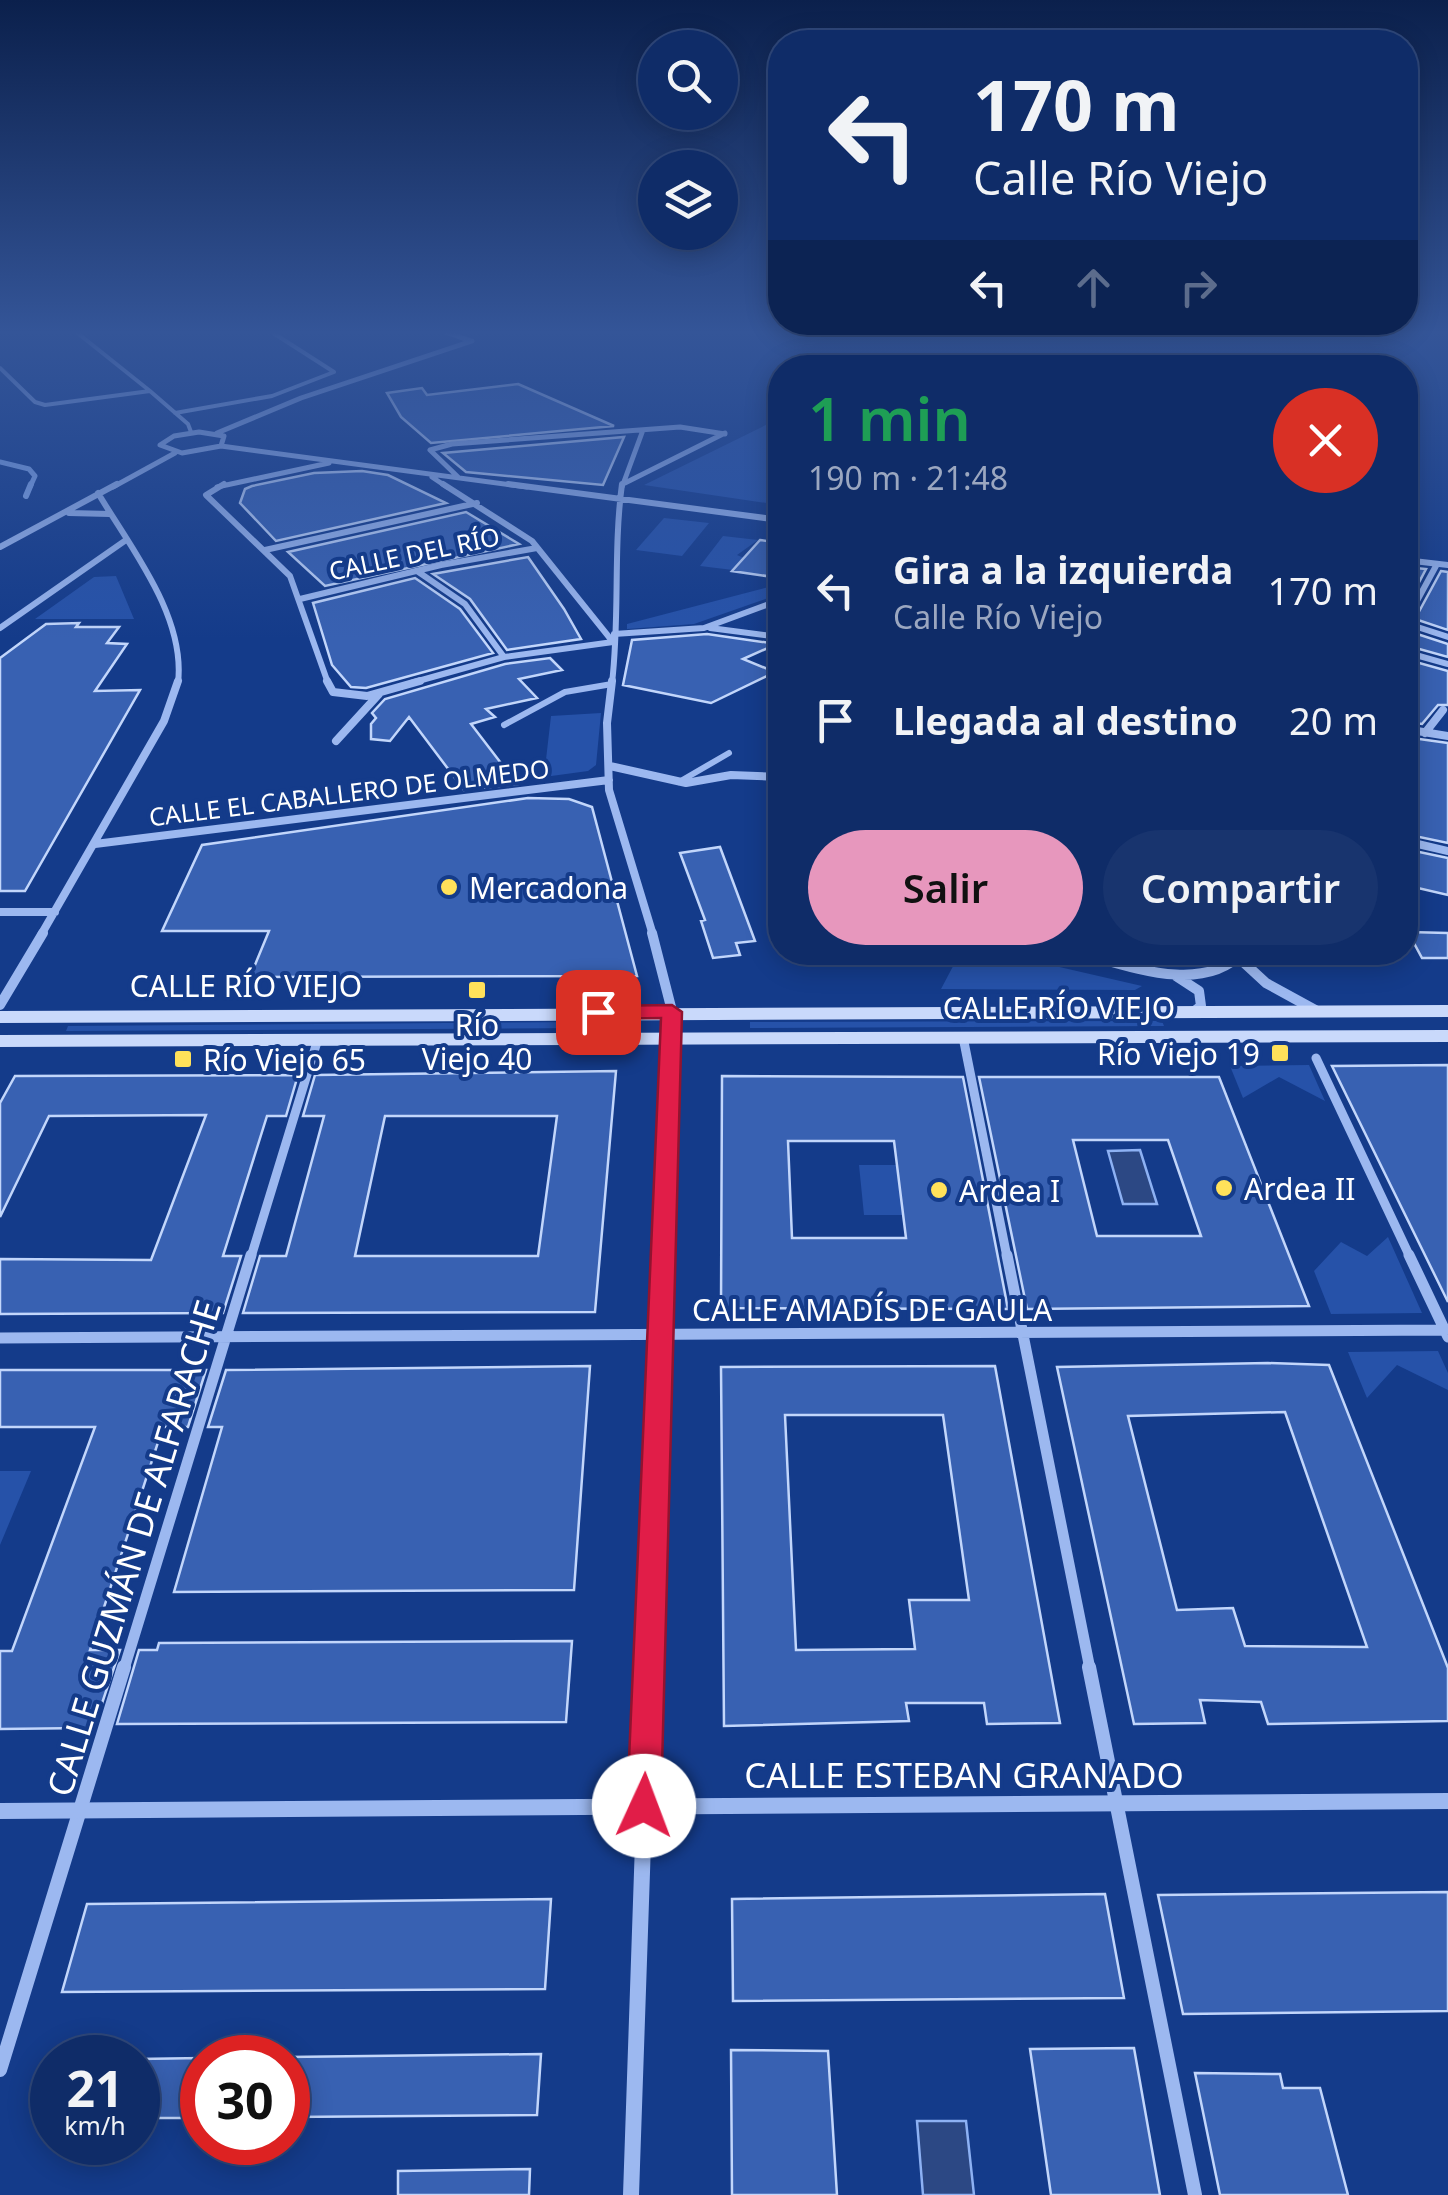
<!DOCTYPE html>
<html lang="es">
<head>
<meta charset="utf-8">
<style>
  body { margin:0; font-family:"Noto Sans",sans-serif; background:#18346e; color:#f1f3f6; height:100vh; display:flex; flex-direction:column; font-size:38px; white-space:nowrap }
  * { box-sizing:border-box; margin:0 }
  p { font-size:32px; color:#9ba7c0 }
  .icon { flex:none; width:55px; height:55px; fill:none; stroke:currentColor; stroke-width:2; stroke-linecap:round; stroke-linejoin:round }
  .map { position:relative; flex:1; overflow:hidden }
  .side { position:absolute; left:768px; top:355px; width:650px; height:610px; display:flex; flex-direction:column; background:#0f2c68; border-radius:40px; box-shadow:0 5px 25px #0003,0 0 0 2px #2f487c }
  .side>* { flex:none }
  .banner { position:absolute; left:768px; top:30px; width:650px; height:305px; border-radius:40px; box-shadow:0 5px 25px #0003,0 0 0 2px #2f487c; background:#0f2c68; color:#f1f3f6; overflow:hidden }
  .controls { position:absolute; left:638px; top:30px; display:grid; gap:20px }
  .controls a { display:grid; place-items:center; width:100px; height:100px; border-radius:50%; background:#0f2c68; box-shadow:0 5px 25px #0003,0 0 0 2px #2f487c; font-size:50px }
  .speed { position:absolute; left:30px; top:2035px; display:flex; gap:20px; font-size:50px; font-weight:700; text-align:center }
  .speed>* { display:grid; place-content:center; width:130px; height:130px; border-radius:50%; background:#0f2c68; box-shadow:0 5px 25px #0003,0 0 0 2px #2f487c; line-height:1 }
  .speed small { font-size:25px; font-weight:400 }
  .speed .limit { border:15px solid #d22; background:#fff; color:#111 }
  .pin { position:absolute; display:grid; place-items:center; width:85px; height:85px; color:#fff; margin:-42px; border-radius:20px; box-shadow:0 5px 15px #0006 }
  .me { position:absolute; width:110px; margin:-55px; rotate:2deg; stroke-linejoin:round; filter:drop-shadow(0 0 8px #0008) }
  .turn { display:flex; align-items:center; gap:35px; height:210px; padding:0 40px; font-size:45px }
  .turn .icon { width:130px; height:130px; stroke-width:2.5 }
  .turn b { display:block; font-size:70px; line-height:85px }
  .lanes { display:flex; align-items:center; height:95px; padding:0 40px; background:#0003; justify-content:center; gap:50px; direction:ltr }
  .lanes .off { opacity:.35 }
  .round { display:grid; place-items:center; flex:none; width:105px; height:105px; border-radius:52px; background:#18346e }
  .head { display:flex; align-items:center; justify-content:space-between; height:170px; padding:0 40px }
  h1 { font-size:60px; font-weight:600; line-height:75px; color:#1e9e55 }
  .primary-button { display:flex; gap:20px; margin-top:auto; padding:20px 40px }
  .primary-button a { flex:1; height:115px; border-radius:60px; background:#e797bd; color:#111; font-size:40px; font-weight:600; line-height:115px; text-align:center }
  .primary-button a+a { background:#18346e; color:#f1f3f6 }
  ul { padding:0; list-style:none }
  li { display:flex; align-items:center; gap:30px; height:130px; padding:0 40px }
  li div { flex:1 }
  li b { display:block; font-size:38px }
  li em { font-style:normal }
  .map>svg:first-child { display:block }
</style>
</head>
<body>
<div class="map">
<svg width="1448" height="2195" viewBox="0 0 1448 2195">
  <rect width="100%" height="100%" fill="#143b8a"/>
  <!-- green -->
  <path fill="#2652a9" d="M780 418V505L644 485Z
    M664 518 709 523 682 556 636 550Z
    M723 536 758 540 737 555 744 558 733 570 700 566Z
    M116 576 134 619H35L94 577Z
    M780 584V594L694 624 627 629V624Z
    M601 713 596 765 588 771 544 777 551 716Z
    M960 953H999L1142 986 1135 990 941 989Z
    M1162 1021 1164 1026 750 1028V1022Z
    M585 1022V1028L66 1031 68 1026Z
    M1309 1065 1325 1101 1279 1077 1243 1098 1230 1066Z
    M859 1165H897L903 1215H864Z
    M1388 1237 1422 1313 1331 1314 1314 1271 1341 1242 1367 1256Z
    M1438 1351 1448 1373V1390L1397 1365 1367 1398 1348 1352Z
    M0 1471H31L0 1545Z"/>
  <!-- water -->
  <path fill="#2c4884" stroke="#8db1f3" stroke-width="2.5" d="M1140 1150 1157 1204H1123L1108 1151Z
    M917 2121H966L974 2195H923Z"/>
  <g fill="none" stroke-linecap="round" stroke-linejoin="round">
    <!-- stream-far1 -->
    <path stroke="#8db1f3" stroke-width="5" d="M0 462 29 469 35 476 30 487"/>
    <!-- stream -->
    <path stroke="#8db1f3" stroke-width="6" d="M26 496 31 484"/>
  </g>
  <!-- building -->
  <path fill="#3861b2" stroke="#c2d6fb" stroke-width="2.5" fill-rule="evenodd" d="M518 384 614 426 431 443 401 417 387 393 422 388 427 395Z
    M624 437 603 485 466 472 443 453Z
    M362 471 388 475 446 503 276 541 240 503 245 489 252 486 314 473Z
    M466 512 519 544 325 586 288 552Z
    M760 540 780 543V578L732 571Z
    M528 557 564 609 581 639 507 650 470 599 433 574Z
    M1405 567 1426 569 1405 609Z
    M1441 571 1448 572V630L1415 619Z
    M415 578 460 609 493 653 366 688 351 687 332 665 313 603Z
    M79 623 76 627H119L107 643 127 644 95 691 140 690 25 891H0V658L46 624Z
    M1405 630 1448 644V657L1405 645Z
    M707 634 777 644 743 659 775 672 711 703 623 685 632 640Z
    M550 658 562 670 519 679 537 698 486 709 495 717 471 724 517 784 464 790 409 717 390 741 371 739V724L376 718 372 713 385 699 505 664Z
    M1405 659 1448 671V705H1438L1422 724 1405 722Z
    M1405 737 1448 743V843L1405 834Z
    M528 798 569 799 592 807 637 976 250 977 269 931H162L202 845Z
    M720 847 755 941 736 943 740 955 713 958 701 921 705 920 680 853Z
    M1405 849 1448 858V895L1405 885Z
    M1408 932 1448 933V958H1422Z
    M1448 1065V1302L1332 1066Z
    M616 1071 595 1312 243 1313 260 1256H286L324 1116H303L315 1075ZM385 1116H557L538 1256H355Z
    M298 1075 286 1116H267L223 1256H241L223 1313 0 1314V1259L151 1260 206 1115 49 1116 0 1217V1103L15 1076Z
    M722 1076 963 1077 1008 1309 721 1308ZM788 1141H894L906 1238H792Z
    M979 1077H1219L1309 1306 1027 1309ZM1073 1140H1168L1201 1236H1097Z
    M1268 1363 1329 1365 1448 1668V1721L1268 1724 1261 1702 1200 1700 1205 1723 1134 1724 1057 1367ZM1285 1412 1367 1647 1245 1646 1233 1608 1177 1610 1128 1416Z
    M590 1366 574 1590 174 1592 222 1427H208L226 1370Z
    M995 1366 1060 1723 987 1724 984 1703H906L909 1721 724 1726 721 1367ZM785 1415H943L969 1600H909L915 1649 796 1650Z
    M0 1370H206L188 1427H163L90 1650H120L95 1724 86 1728 0 1729V1651H12L95 1427H0Z
    M572 1641 566 1722 117 1724 139 1650H157L159 1643Z
    M1448 1892V2011L1183 2014 1158 1895Z
    M1105 1894 1124 1998 733 2001 732 1899Z
    M551 1899 545 1989 62 1992 87 1904Z
    M1134 2048 1160 2195H1051L1030 2049Z
    M731 2050 828 2051 837 2195H732Z
    M541 2054 537 2115 288 2117V2057Z
    M202 2058V2118H138V2059Z
    M1195 2073 1280 2074 1283 2088H1320L1348 2195H1220Z
    M530 2169 529 2195H398V2171Z"/>
  <g fill="none" stroke-linecap="round" stroke-linejoin="round">
    <!-- service-far1 -->
    <path stroke="#9cb8f0" stroke-width="4" d="M75 331 150 391
      M0 368 35 402 45 405 150 391 188 424 191 432
      M175 413 272 396 334 372 270 331"/>
    <!-- service -->
    <path stroke="#9cb8f0" stroke-width="6" d="M504 725 565 692 612 684
      M679 782 729 753"/>
    <!-- pedestrian-far2 -->
    <path stroke="#9cb8f0" stroke-width="9" d="M963 1037 1007 1257
      M1316 1058 1410 1257
      M251 1257 317 1042"/>
    <!-- pedestrian-far1 -->
    <path stroke="#9cb8f0" stroke-width="11" d="M1007 1255 1090 1669
      M1409 1255 1448 1337
      M0 1338 1445 1330
      M124 1669 251 1255"/>
    <!-- pedestrian -->
    <path stroke="#9cb8f0" stroke-width="14" d="M1089 1667 1195 2195
      M0 2070 124 1667"/>
    <!-- minor-far5 -->
    <path stroke="#9cb8f0" stroke-width="5" d="M443 331 471 341
      M199 432 224 436 221 446 182 453 160 445 174 436Z
      M217 433 301 398 472 341
      M221 446 527 487
      M432 477 447 487
      M458 477 430 450 452 444 680 427 725 434
      M625 483 725 433
      M113 487 175 453
      M217 487 329 463
      M622 487 643 430"/>
    <!-- minor-far4 -->
    <path stroke="#9cb8f0" stroke-width="6" d="M224 484 206 495 290 576 328 683
      M443 484 532 541 613 642
      M508 484 780 520
      M98 493C130 547 186 616 178 683
      M69 513 110 514
      M0 547 117 484
      M265 550 477 503
      M1405 560 1448 565
      M417 571 465 604 504 657
      M300 599 441 565 537 548
      M1405 623 1437 564
      M1405 623 1448 637
      M0 628 126 540
      M710 628 780 637
      M614 634 704 628 780 600
      M1405 652 1448 664
      M411 683 504 657 613 642
      M612 683C620 617 613 551 622 484"/>
    <!-- minor-far3 -->
    <path stroke="#9cb8f0" stroke-width="8" d="M327 681 333 692 367 696 420 681
      M612 681 607 723 609 790 653 935
      M1405 729 1448 736
      M1425 733 1443 710
      M336 741 379 694
      M610 766 686 783 731 775 780 777
      M1405 841 1448 851
      M95 844 609 780
      M0 912H55
      M41 935 164 721 178 681"/>
    <!-- minor-far2 -->
    <path stroke="#9cb8f0" stroke-width="10" d="M652 933 672 1011 663 1257
      M1077 952C1127 965 1202 996 1243 952
      M1240 959 1266 983 1317 1011
      M1176 976 1199 991 1201 1006 1192 1013
      M0 1005 43 933"/>
    <!-- minor-far1 -->
    <path stroke="#9cb8f0" stroke-width="12" d="M649 1669 664 1255"/>
    <!-- minor -->
    <path stroke="#9cb8f0" stroke-width="16" d="M0 1811 1448 1801
      M631 2195 649 1667"/>
    <!-- secondary -->
    <path fill="#c9d9fb" fill-rule="evenodd" d="M1448 1005V1017L0 1023V1011Z
      M1448 1030V1042L0 1047V1035Z"/>
  </g>
  <!-- sky -->
  <linearGradient id="sky" x2="0" y2="1"><stop stop-color="#0b204c"/><stop offset="0.52" stop-color="#345598"/><stop offset="1" stop-color="#345598" stop-opacity="0"/></linearGradient>
  <rect width="1448" height="639" fill="url(#sky)"/>
  <!-- route -->
  <path fill="#e11d48" stroke="#92132f" stroke-width="2.5" d="M672 1005 682 1012 661 1806 656 1819 644 1824 632 1819 627 1806 661 1018 598 1019 588 1012 598 1006Z"/>
  <!-- markers -->
  <g fill="#ffe15a" stroke="#143b8a" stroke-width="4">
    <circle cx="449" cy="887" r="10"/>
    <rect x="467" y="980" width="20" height="20" rx="5"/>
    <rect x="1270" y="1043" width="20" height="20" rx="5"/>
    <rect x="173" y="1049" width="20" height="20" rx="5"/>
    <circle cx="1224" cy="1188" r="10"/>
    <circle cx="939" cy="1190" r="10"/>
  </g>
  <g text-anchor="middle" dominant-baseline="central" stroke-width="8" stroke-linejoin="round" paint-order="stroke">
    <!-- far-street labels -->
    <g font-size="25" fill="#fff" stroke="#143b8a">
      <text transform="translate(414 553) rotate(-12)">CALLE DEL RÍO</text>
      <text transform="translate(349 792) rotate(-7)">CALLE EL CABALLERO DE OLMEDO</text>
    </g>
    <!-- poi labels -->
    <g font-size="30" fill="#fff" stroke="#143b8a" text-anchor="start">
      <text x="469" y="887">Mercadona</text>
      <text x="477" y="1024" text-anchor="middle">Río<tspan x="477" dy="34">Viejo 40</tspan></text>
      <text x="1260" y="1053" text-anchor="end">Río Viejo 19</text>
      <text x="203" y="1059">Río Viejo 65</text>
      <text x="1244" y="1188">Ardea II</text>
      <text x="959" y="1190">Ardea I</text>
    </g>
    <!-- street labels -->
    <g font-size="30" fill="#fff" stroke="#143b8a">
      <text x="246" y="985">CALLE RÍO VIEJO</text>
      <text x="1059" y="1007">CALLE RÍO VIEJO</text>
      <text x="872" y="1309">CALLE AMADÍS DE GAULA</text>
    </g>
    <!-- near-street labels -->
    <g font-size="35" fill="#fff" stroke="#143b8a">
      <text transform="translate(133 1548) rotate(-73)">CALLE GUZMÁN DE ALFARACHE</text>
      <text x="964" y="1774">CALLE ESTEBAN GRANADO</text>
    </g>
  </g>
</svg>
<div class="controls">
<a><svg class="icon" aria-label="search" viewBox="0 0 24 24"><circle cx="10" cy="10" r="6"/><path d="M15 15l6 6"/></svg></a>
<a><svg class="icon" aria-label="layers" viewBox="0 0 24 24"><path d="M12 4l9 5-9 5-9-5zM3 14l9 5 9-5"/></svg></a>
</div>
<div class="speed"><div>21<small>km/h</small></div><div class="limit">30</div></div>
<div class="pin" style="left:598px;top:1012px;background:#d93025"><svg class="icon" aria-label="arrive" viewBox="0 0 24 24"><path d="M6 21V4h12l-3 4 3 4H6"/></svg></div>
<svg class="me" style="left:644px;top:1806px" viewBox="-20 -20 40 40"><circle r="19" fill="#fff"/><path d="M0-13L10 11 0 6-10 11z" fill="#e11d48"/></svg>
<div class="banner">
<div class="turn"><svg class="icon" aria-label="left" viewBox="0 0 24 24"><path d="M17 20v-9H6M10 6l-5 5 5 5"/></svg><div><b>170 m</b>Calle Río Viejo</div></div>
<div class="lanes"><svg class="icon" aria-label="left" viewBox="0 0 24 24"><path d="M17 20v-9H6M10 6l-5 5 5 5"/></svg><svg class="icon off" aria-label="ahead" viewBox="0 0 24 24"><path d="M12 20V5M6 11l6-6 6 6"/></svg><svg class="icon off" aria-label="right" viewBox="0 0 24 24"><path d="M7 20v-9h11M14 6l5 5-5 5"/></svg></div>
</div>
<section class="side">
<div class="head"><div><h1>1 min</h1><p>190 m · 21:48</p></div><a class="round" style="background:#d93025;color:#fff"><svg class="icon" aria-label="close" viewBox="0 0 24 24"><path d="M6 6l12 12M18 6L6 18"/></svg></a></div>
<ul>
<li><svg class="icon" aria-label="left" viewBox="0 0 24 24"><path d="M17 20v-9H6M10 6l-5 5 5 5"/></svg><div><b>Gira a la izquierda</b><p>Calle Río Viejo</p></div><em>170 m</em></li>
<li><svg class="icon" aria-label="arrive" viewBox="0 0 24 24"><path d="M6 21V4h12l-3 4 3 4H6"/></svg><div><b>Llegada al destino</b></div><em>20 m</em></li>
</ul>
<div class="primary-button"><a>Salir</a><a>Compartir</a></div>
</section>
</div>
</body>
</html>
